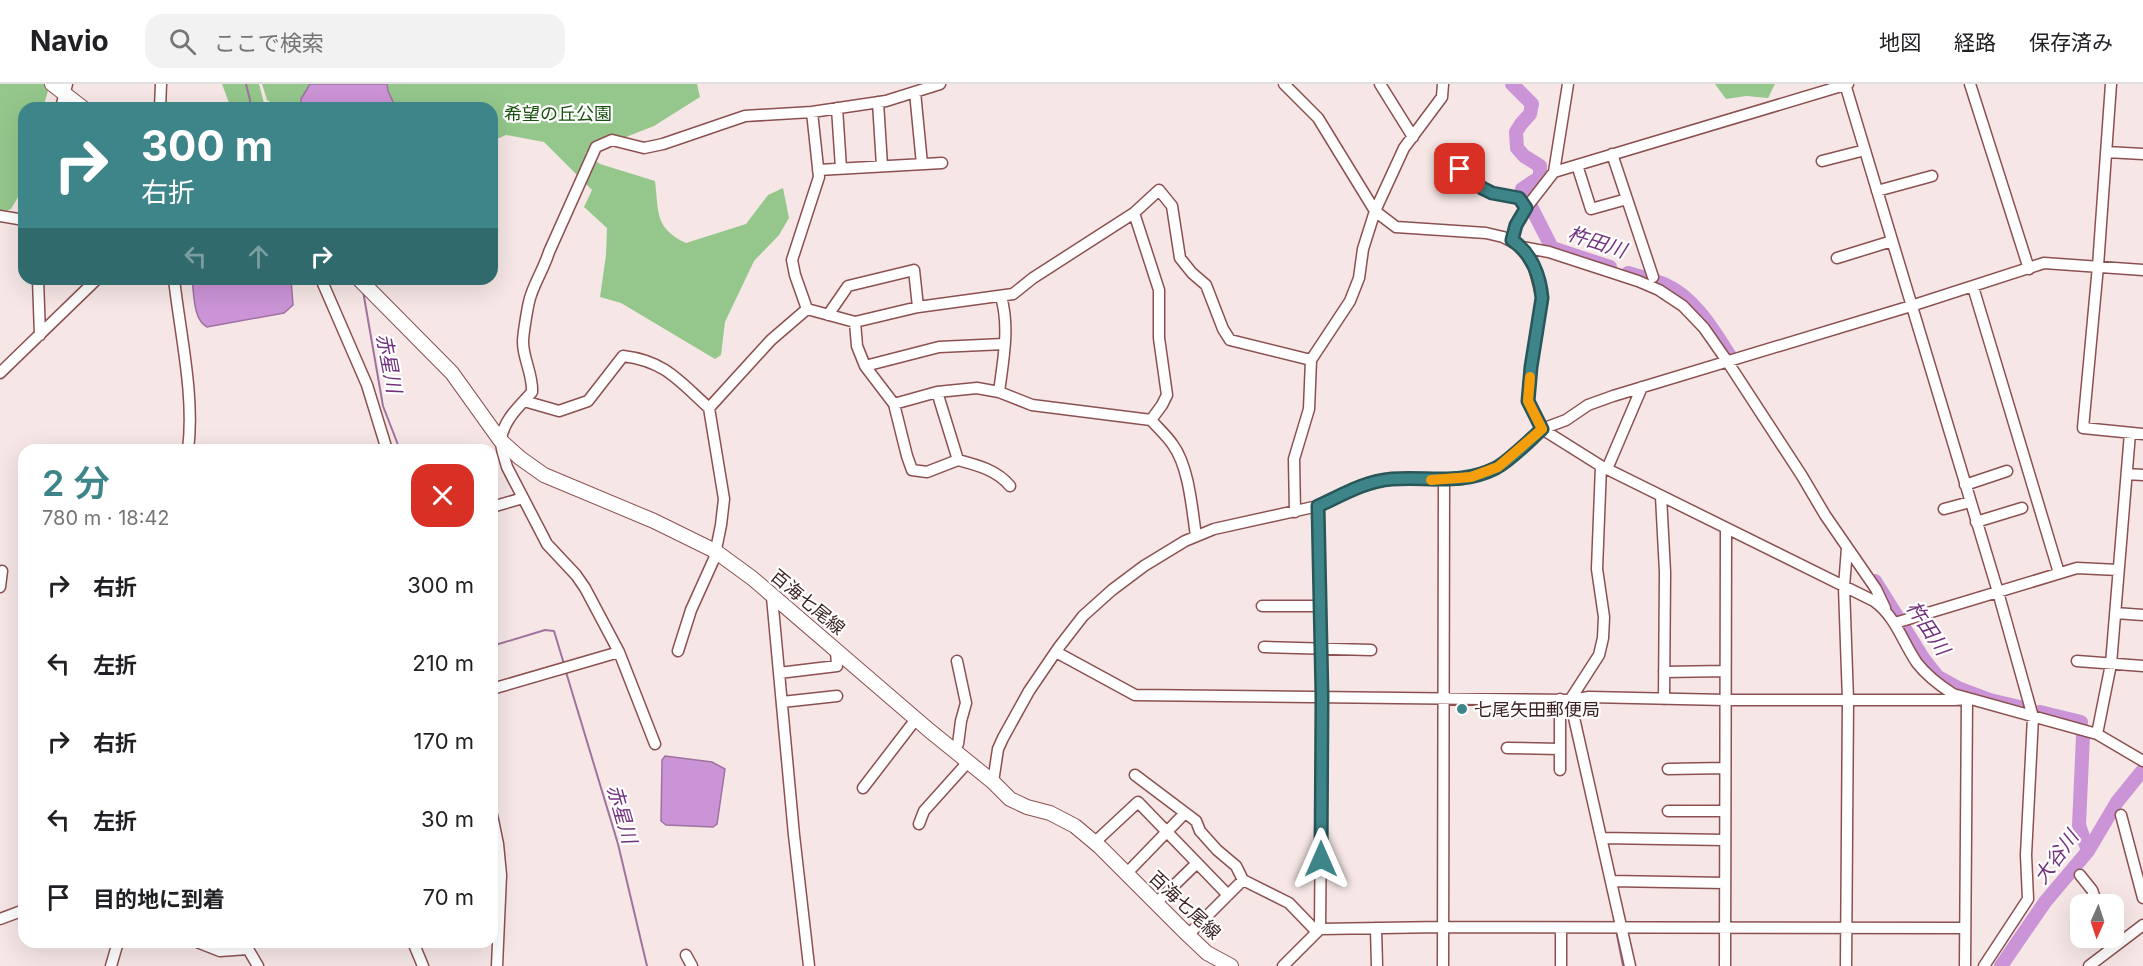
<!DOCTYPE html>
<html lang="ja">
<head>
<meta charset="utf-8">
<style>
  body { margin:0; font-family:Inter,"Noto Sans JP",sans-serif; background:#f2f2f2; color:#202124; height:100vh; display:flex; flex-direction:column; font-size:22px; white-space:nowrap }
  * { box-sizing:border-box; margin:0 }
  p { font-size:20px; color:#757577 }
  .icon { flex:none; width:33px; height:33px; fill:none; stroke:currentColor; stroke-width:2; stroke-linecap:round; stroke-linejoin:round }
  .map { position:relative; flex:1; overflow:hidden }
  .sheet { position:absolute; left:18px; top:360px; width:480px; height:504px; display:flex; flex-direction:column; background:#fff; border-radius:18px; box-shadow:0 6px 24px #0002 }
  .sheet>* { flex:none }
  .top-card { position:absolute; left:18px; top:18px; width:480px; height:183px; border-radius:18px; box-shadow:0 6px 24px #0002; background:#3d8589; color:#fff; overflow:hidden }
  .needle { width:39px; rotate:183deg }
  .controls { position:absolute; left:2070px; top:810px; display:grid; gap:12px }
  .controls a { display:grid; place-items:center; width:54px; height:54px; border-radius:12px; background:#fff; box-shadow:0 6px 24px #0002; font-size:30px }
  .pin { position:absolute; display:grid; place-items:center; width:51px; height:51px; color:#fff; margin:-26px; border-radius:12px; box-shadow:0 3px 9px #0006 }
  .me { position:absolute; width:66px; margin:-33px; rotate:0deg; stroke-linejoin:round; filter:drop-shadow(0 0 4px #0008) }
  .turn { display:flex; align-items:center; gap:21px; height:126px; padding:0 24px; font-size:27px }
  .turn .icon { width:78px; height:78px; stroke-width:2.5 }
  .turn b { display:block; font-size:42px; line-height:51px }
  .lanes { display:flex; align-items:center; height:57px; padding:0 24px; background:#0003; justify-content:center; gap:30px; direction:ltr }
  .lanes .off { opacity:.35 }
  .round { display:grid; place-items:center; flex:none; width:63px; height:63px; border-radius:18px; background:#f2f2f2 }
  .headline { display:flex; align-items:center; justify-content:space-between; height:102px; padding:0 24px }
  h1 { font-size:36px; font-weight:600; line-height:45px; color:#3d8589 }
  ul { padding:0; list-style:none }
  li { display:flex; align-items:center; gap:18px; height:78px; padding:0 24px }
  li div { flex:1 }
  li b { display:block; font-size:22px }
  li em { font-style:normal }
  header { display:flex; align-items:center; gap:36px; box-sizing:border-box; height:84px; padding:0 30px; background:#fff; border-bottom:2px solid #e0e0e0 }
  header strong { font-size:28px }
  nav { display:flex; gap:33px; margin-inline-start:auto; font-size:21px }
  .search { width:420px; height:54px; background:#f2f2f2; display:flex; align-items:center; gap:15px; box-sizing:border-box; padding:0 21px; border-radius:18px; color:#757577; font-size:22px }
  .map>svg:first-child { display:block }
</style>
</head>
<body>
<header>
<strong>Navio</strong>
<div class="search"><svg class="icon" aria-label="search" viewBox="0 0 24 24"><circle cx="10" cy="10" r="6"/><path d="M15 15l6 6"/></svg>ここで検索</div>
<nav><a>地図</a><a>経路</a><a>保存済み</a></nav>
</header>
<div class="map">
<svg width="2143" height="882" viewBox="0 0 2143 882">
  <rect width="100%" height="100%" fill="#f6e7e6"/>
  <!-- green -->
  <path fill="#95c78c" d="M0 0H50L43 24H24V108L22 106 11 125 0 129Z
    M222 0H259L264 19 273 24H231Z
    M262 0H697L700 13 654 42 585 69 600 80 655 97C659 128 654 144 686 159L746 140 768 111 783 104 789 134 779 151 754 177 725 238 721 271 715 275 621 219 600 213 606 171 607 144 584 123 592 106 544 58 506 51 492 57V24H280L267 16Z
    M1715 0H1775L1768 14 1746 12 1726 15Z"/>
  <!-- water -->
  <path fill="#cb94d6" stroke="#a072a0" stroke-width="1.5" d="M310 0H387L388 7 396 24H309L301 20V15Z
    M192 195H291L293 221 284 229 207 243C193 236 194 209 192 195Z
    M665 672 712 678 725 685 717 740 713 743 666 741 661 737 662 676Z"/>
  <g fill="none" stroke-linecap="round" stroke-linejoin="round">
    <!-- stream -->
    <path stroke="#a072a0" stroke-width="2" d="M246 0 252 24
      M363 207 383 322 400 366
      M492 562 545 546 554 547 564 580
      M566 588 618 760 647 882
      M1616 846 1623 882"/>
    <!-- river -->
    <path stroke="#cb94d6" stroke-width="14" d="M1512 0 1532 20 1530 30 1521 40 1516 48 1517 64 1524 72 1540 82V93L1522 105 1552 164 1610 183
      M1628 189C1640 193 1652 195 1664 200 1694 213 1713 245 1730 272
      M1875 497 1923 574 1938 593 1958 604 1990 616 2028 625
      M2040 628 2081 638
      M2083 652 2079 741 2088 767
      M2001 882 2045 818 2088 767 2117 718 2143 686"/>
    <!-- minor casing -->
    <g stroke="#8c5050" stroke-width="13">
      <path id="minor" d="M1284 0 1318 34 1375 127 1396 143 1486 149 1503 153 1522 163 1534 183 1542 214 1531 283 1528 317 1542 345 1601 382 1874 517C1896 533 1902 557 1917 579 1927 592 1939 601 1953 610L2097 650 2143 677
        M1380 0 1413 53
        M1845 0 1998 508 2033 633 2026 771 2028 815 1984 882
        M1970 0 2029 185
        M2111 0 2098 182 2083 344 2143 350
        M915 8 922 80
        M878 18 882 82
        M61 24 67 0
        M160 24 161 0
        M837 24 841 84
        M812 28 819 93 792 176 795 191 807 225 855 238 918 223 1013 210 1033 194 1134 129 1159 106 1172 122 1180 174 1192 189 1206 201 1223 245 1230 256 1311 276
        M2106 68 2143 70
        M1822 77 1865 66
        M1577 81 1591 125 1627 115 1612 70
        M1460 85 1482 104 1492 109 1519 114 1526 124
        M818 86 942 79
        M1554 88 1848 0
        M1877 107 1932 92
        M1627 115 1653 193
        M1134 129 1159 206V254L1167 311 1162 321 1151 336
        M0 132 24 136
        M1512 156 1516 141 1526 124 1554 88 1568 0
        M1522 163 1549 168 1638 197 1659 206 1683 222 1704 244 1727 277 1802 392 1825 431 1876 505 1885 524
        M1837 174 1892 157
        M38 195 40 251
        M174 195C180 249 195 312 188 366
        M321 195 367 301 387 366
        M1973 203 2059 489
        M828 231 848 202 914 186 918 223
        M855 238 857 262 865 282 894 320 907 372 912 386 927 388 958 376 937 308
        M865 282 939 263 1004 260
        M0 289 97 195
        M999 308C1003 277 1010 243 1001 213
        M524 317 559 327 588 317 623 272C665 277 679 297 709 324
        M894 320 937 308 977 304 999 308 1032 321 1151 336C1158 344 1167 352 1173 361 1189 383 1192 425 1196 452
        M958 376C977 381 997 386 1010 402
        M1601 382 1597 485 1604 533 1603 554 1599 571 1570 616 1630 882
        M1607 385 1642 303
        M2127 390 2143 391
        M1965 401 2007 387
        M1661 412 1665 488 1664 615
        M492 423 523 414
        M1944 425 1970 418
        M1295 428 1294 375 1309 325 1311 276 1350 217 1359 194 1363 165 1375 127 1404 64 1442 13 1443 0
        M1976 438 2022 424
        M0 503 2 487
        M772 513 794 751 809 882
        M1262 522H1319
        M2115 529 2143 531
        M1895 539 2077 484 2118 486
        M1264 563 1371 566
        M678 567 691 526 714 475 721 441 724 415 709 324 771 256 807 225
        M1056 568 1135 611 1570 616 1589 613 1725 616H1954L1967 615 1965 882
        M2077 577 2143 582
        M1664 588 1725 587
        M779 589 837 582 836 566
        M492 605 619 568
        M782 618 837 612
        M2097 650 2111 580 2130 349
        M655 660 619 568 585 504 576 491 547 460 507 383C505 375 500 363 501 355 504 335 520 322 532 308 533 290 523 275 523 258 523 251 528 218 531 211 536 196 544 184 549 168L596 63 612 56 644 64 663 60 745 32 812 28 886 17 940 0
        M951 664 958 660 961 637 966 619 957 577
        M1507 664 1560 665
        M1668 685 1725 684
        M1560 686V615
        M1135 691 1196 737 1200 747 1217 766 1236 782 1243 796 1289 819 1317 848
        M993 698 998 665 1003 654 1029 607 1059 563 1083 532 1112 506 1144 482 1185 457 1214 445 1318 422 1363 401 1378 397 1393 395 1444 396 1471 393 1498 383 1542 345 1566 336 1588 321 1613 312 1911 222 2044 179 2143 186
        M863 704 916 635
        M1668 727H1725
        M492 731 498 760 501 791 497 882
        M2121 731 2143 814
        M919 740 924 727 968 678
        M1601 754 1725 756
        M1094 759 1138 718 1228 811
        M1126 790 1185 729
        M2080 791 2092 806 2097 820
        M1611 797 1725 799
        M1156 819 1197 779
        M0 835 24 826
        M1376 844 1377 882
        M1320 845 1442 843 1965 844
        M1188 851 1243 796
        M197 858 220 867 248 865
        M246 858 248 865 258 882
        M413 858 423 882
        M686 871 692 882
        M111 882 118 858
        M1283 882 1320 845 1322 612 1318 422
        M1443 882 1444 396
        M1561 882V844
        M1725 882 1726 445
        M1846 882 1848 616 1844 503 1847 464
        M2089 882 2143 841"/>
    </g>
    <!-- major casing -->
    <g stroke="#8c5050" stroke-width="16">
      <path id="major" d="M52 0 83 24
        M359 195 452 289 500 356 520 374 544 391 654 437 715 467 752 494 930 647 993 698 1010 715 1027 723 1050 729 1075 742 1100 763 1188 851 1207 869 1231 882"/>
    </g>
    <!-- minor -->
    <use href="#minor" stroke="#fff" stroke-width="10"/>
    <!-- major -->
    <use href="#major" stroke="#fff" stroke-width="14"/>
  </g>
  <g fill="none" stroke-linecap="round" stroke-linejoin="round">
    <!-- route casing -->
    <g stroke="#285659" stroke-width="15">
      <path id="route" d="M1321 775 1322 612 1318 422C1342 411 1365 397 1392 395 1429 392 1460 402 1496 384 1511 376 1529 357 1542 345L1528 317 1531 283 1542 214C1540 191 1531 169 1512 156L1516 141 1526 124 1519 114 1492 109 1482 104 1460 85"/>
    </g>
    <!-- route -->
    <use href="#route" stroke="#3d8589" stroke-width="10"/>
    <!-- slow -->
    <path stroke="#f59e0b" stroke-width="10" d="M1431 396 1471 393 1498 383 1542 345 1528 317 1530 293"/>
  </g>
  <!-- markers -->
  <circle fill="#3d8589" stroke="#fff" stroke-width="2" cx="1462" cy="625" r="6"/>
  <g text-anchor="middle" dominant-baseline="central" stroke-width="4.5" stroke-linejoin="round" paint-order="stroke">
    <!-- park labels -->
    <g font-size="18" fill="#1b5110" stroke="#fff">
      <text x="558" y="29">希望の丘公園</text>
    </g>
    <!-- street labels -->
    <g font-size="18" fill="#3c2222" stroke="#fff">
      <text transform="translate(808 518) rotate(40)">百海七尾線</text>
      <text transform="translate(1185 821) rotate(43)">百海七尾線</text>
    </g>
    <!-- poi labels -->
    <g font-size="18" fill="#3c2222" stroke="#fff" text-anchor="start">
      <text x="1474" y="625">七尾矢田郵便局</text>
    </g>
    <!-- water labels -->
    <g font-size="20" font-style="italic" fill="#71307e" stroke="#fff">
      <text transform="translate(1597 158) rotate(18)">杵田川</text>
      <text transform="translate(389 279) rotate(79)">赤星川</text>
      <text transform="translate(1928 544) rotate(56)">杵田川</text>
      <text transform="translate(622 730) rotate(74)">赤星川</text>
      <text transform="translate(2056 773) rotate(-54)">大谷川</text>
    </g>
  </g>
</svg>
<div class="controls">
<a><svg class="needle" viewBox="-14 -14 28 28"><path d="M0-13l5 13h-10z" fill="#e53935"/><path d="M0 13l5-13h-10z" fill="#757577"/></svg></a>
</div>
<div class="pin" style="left:1460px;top:85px;background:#d93025"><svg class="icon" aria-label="arrive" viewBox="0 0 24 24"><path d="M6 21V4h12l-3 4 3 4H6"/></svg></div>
<svg class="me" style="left:1321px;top:775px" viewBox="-20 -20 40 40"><path d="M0-17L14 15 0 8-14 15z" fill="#3d8589" stroke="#fff" stroke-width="4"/></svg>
<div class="top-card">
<div class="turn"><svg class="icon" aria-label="right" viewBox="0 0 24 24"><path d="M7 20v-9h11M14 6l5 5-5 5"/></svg><div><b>300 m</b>右折</div></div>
<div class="lanes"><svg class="icon off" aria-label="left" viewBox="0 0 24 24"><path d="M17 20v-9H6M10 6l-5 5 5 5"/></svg><svg class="icon off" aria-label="ahead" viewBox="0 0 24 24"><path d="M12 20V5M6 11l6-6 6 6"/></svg><svg class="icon" aria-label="right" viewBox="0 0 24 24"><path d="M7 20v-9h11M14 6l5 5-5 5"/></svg></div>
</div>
<section class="sheet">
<div class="headline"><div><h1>2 分</h1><p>780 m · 18:42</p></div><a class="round" style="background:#d93025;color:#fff"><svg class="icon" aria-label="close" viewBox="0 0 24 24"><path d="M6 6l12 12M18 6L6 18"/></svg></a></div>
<ul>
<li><svg class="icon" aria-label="right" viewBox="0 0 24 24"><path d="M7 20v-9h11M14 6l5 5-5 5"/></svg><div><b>右折</b></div><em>300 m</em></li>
<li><svg class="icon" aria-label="left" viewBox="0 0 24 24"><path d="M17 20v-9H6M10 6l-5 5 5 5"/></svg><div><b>左折</b></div><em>210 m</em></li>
<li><svg class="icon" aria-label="right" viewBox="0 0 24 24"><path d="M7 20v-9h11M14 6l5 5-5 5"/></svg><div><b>右折</b></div><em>170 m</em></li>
<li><svg class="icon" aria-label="left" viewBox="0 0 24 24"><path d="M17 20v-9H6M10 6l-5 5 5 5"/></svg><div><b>左折</b></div><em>30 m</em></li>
<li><svg class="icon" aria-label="arrive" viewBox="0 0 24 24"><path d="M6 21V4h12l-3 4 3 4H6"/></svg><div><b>目的地に到着</b></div><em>70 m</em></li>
</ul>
</section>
</div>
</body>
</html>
